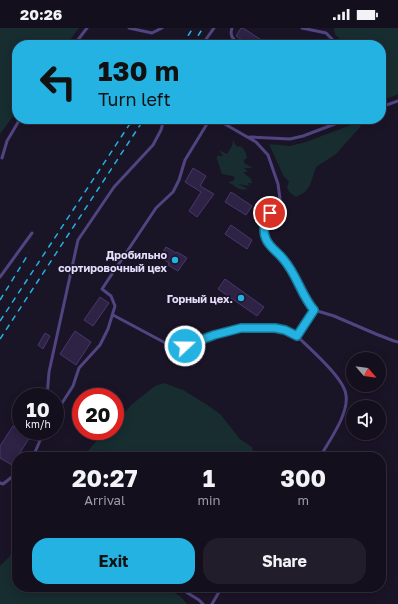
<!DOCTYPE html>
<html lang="en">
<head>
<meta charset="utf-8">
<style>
  body { margin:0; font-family:"Golos Text",sans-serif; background:#211d2a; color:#f1f3f6; height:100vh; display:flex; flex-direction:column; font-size:15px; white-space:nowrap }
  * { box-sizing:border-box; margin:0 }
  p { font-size:13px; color:#9d9ca4 }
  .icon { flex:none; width:22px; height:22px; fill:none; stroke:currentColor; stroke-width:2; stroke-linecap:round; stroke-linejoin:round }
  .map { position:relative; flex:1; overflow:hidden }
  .sheet { position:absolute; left:12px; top:424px; width:374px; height:140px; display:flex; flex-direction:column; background:#140f1d; border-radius:16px; box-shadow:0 2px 10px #0003,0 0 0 1px #332f3b }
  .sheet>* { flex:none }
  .hud { position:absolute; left:12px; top:12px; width:374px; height:84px; border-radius:16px; box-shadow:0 2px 10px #0003,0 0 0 1px #332f3b; background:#23b2e1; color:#111; overflow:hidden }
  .needle { width:26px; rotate:118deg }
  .controls { position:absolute; left:346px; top:324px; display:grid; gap:8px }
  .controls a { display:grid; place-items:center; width:40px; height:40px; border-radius:50%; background:#140f1d; box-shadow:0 2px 10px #0003,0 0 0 1px #332f3b; font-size:20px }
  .speed { position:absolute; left:12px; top:360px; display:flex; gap:8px; font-size:20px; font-weight:700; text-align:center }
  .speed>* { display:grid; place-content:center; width:52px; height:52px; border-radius:50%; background:#140f1d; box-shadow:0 2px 10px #0003,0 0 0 1px #332f3b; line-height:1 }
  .speed small { font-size:10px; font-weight:400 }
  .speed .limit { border:6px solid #d22; background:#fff; color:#111 }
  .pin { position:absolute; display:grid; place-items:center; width:34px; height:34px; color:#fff; margin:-17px; border:2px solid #fff; border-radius:50%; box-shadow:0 1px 4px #0007 }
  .me { position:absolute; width:44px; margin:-22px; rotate:69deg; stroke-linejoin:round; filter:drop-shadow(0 0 3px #0008) }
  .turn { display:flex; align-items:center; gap:14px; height:84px; padding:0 20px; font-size:18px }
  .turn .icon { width:52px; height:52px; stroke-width:2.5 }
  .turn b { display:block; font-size:28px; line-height:34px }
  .eta { display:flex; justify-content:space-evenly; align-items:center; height:68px; text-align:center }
  .eta b { font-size:24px; font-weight:700; line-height:28px }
  .cta { display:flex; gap:8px; margin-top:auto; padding:8px 20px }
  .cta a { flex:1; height:46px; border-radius:16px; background:#23b2e1; color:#111; font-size:16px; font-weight:700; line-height:46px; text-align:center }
  .cta a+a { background:#211d2a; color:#f1f3f6 }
  .status { display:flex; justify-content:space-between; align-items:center; height:28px; padding:0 20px; background:#140f1d; direction:ltr }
  .status svg { height:11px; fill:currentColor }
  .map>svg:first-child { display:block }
</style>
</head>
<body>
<div class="status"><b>20:26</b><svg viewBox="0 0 49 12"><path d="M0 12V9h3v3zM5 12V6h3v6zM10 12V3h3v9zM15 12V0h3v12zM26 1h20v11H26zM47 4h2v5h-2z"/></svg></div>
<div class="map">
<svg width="398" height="576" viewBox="0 0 398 576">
  <rect width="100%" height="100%" fill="#1a1427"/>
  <!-- green -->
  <path fill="#172d30" d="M0 0H79L66 17H17V83L0 106Z
    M334 0H398V66C393 68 386 72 381 70V17H347L335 7Z
    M356 95H360L361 98 336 126 316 139 310 157 305 164 296 169 289 164 287 159 289 153 284 149 269 116 290 118 306 114Z
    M233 112 236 118 242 119 246 125 247 130 244 132V135L253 140H244L248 144H243L251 151 252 155H248L249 158 238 156 248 161C240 164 235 158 228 154L233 153 235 150 233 148 222 146 217 131V128H223L219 122 227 126 232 118Z
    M164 355 183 362 206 376 220 386 240 411 252 419 255 429H83C90 420 103 403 115 403V397L131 377 155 358Z
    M17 513V559H166L181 569 187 576H0V538L10 528 14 516Z"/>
  <!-- building -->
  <path fill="#2e2245" stroke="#4a376e" d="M241 0H243L269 17H250L236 8Z
    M193 140 206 148 200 158 214 166 197 189 189 183 201 164 185 154Z
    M231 164 252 178 246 187 225 174Z
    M231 197 252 212 247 221 225 206Z
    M166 219 176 225 177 224 187 230 178 243 168 237 169 235 160 229Z
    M225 251 264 279 257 288 218 261Z
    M100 269 109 275 93 298 84 292Z
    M75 303 91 314 76 337 60 326Z
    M45 305 50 308 43 321 38 317Z
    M13 398 30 409 12 437 0 430V418Z"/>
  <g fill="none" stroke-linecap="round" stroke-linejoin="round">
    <!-- lane -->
    <path stroke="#504580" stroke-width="3" d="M129 0 152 5 162 0
      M232 0C229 8 234 12 240 17
      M302 0 326 5 338 17
      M74 17 87 0
      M202 17 214 0
      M381 79 398 73
      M216 91 256 114 268 127 278 156 280 171 279 176 270 185 265 193 264 200 266 211 289 238 309 276 314 282 334 288 376 306 394 313 398 314
      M250 109 290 111 303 108 348 91
      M2 130 7 113 20 91
      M0 249 32 205
      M314 282 297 308C310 321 344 350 346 367 349 386 329 413 320 429
      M113 287 171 318C186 321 199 312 213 308 235 299 276 294 297 308
      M47 369 49 344 78 212 114 159 153 117 161 102 164 91
      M55 386 73 358 79 340 100 317 108 301 115 278 111 268 102 261 156 180 173 164 179 152 185 132 210 91
      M33 429 44 403
      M0 455 3 456 17 445
      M178 559 199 572 203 576
      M212 576 222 559"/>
    <!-- rail -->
    <path stroke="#23b2e1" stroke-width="1.5" stroke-dasharray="6 5" stroke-linecap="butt" d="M182 17 193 0
      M192 17 203 0
      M0 272 29 225
      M0 293 133 91
      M0 311 144 91"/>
  </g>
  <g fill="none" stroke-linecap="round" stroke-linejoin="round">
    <!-- route casing -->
    <g stroke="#177492" stroke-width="10">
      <path id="route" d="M185 318 214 307 241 300H275L285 302 297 308 314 282C301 267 297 247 284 232 279 225 269 219 266 211 262 202 265 192 270 185"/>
    </g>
    <!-- route -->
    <use href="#route" stroke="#23b2e1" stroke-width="7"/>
  </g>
  <!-- markers -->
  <g fill="#23b2e1" stroke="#1a1427" stroke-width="1.5">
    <circle cx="175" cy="232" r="4"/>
    <circle cx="241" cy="270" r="4"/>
  </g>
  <g text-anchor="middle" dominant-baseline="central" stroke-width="3.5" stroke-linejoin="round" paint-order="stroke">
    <!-- poi labels -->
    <g font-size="11" font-weight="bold" fill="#e5defb" stroke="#1a1427" text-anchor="end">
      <text x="167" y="226">Дробильно<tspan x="167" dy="13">сортировочный цех</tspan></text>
      <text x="233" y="270">Горный цех.</text>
    </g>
  </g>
</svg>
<div class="controls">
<a><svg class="needle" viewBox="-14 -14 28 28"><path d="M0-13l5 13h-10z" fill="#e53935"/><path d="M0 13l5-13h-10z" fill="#9d9ca4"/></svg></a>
<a><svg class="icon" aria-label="sound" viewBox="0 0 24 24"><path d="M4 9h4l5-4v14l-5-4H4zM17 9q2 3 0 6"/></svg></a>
</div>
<div class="speed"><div>10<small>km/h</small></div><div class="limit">20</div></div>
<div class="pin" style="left:270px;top:185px;background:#d93025"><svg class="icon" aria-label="arrive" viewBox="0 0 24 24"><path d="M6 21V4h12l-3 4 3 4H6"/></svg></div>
<svg class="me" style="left:185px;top:318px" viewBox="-20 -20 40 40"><circle r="17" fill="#23b2e1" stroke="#fff" stroke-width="3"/><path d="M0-11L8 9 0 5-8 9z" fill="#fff"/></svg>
<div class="hud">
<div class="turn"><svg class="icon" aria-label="left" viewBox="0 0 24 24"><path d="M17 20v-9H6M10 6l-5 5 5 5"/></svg><div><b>130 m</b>Turn left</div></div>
</div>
<section class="sheet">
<div class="eta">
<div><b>20:27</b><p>Arrival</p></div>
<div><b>1</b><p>min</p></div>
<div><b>300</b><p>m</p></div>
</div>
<div class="cta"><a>Exit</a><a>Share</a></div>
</section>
</div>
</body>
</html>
